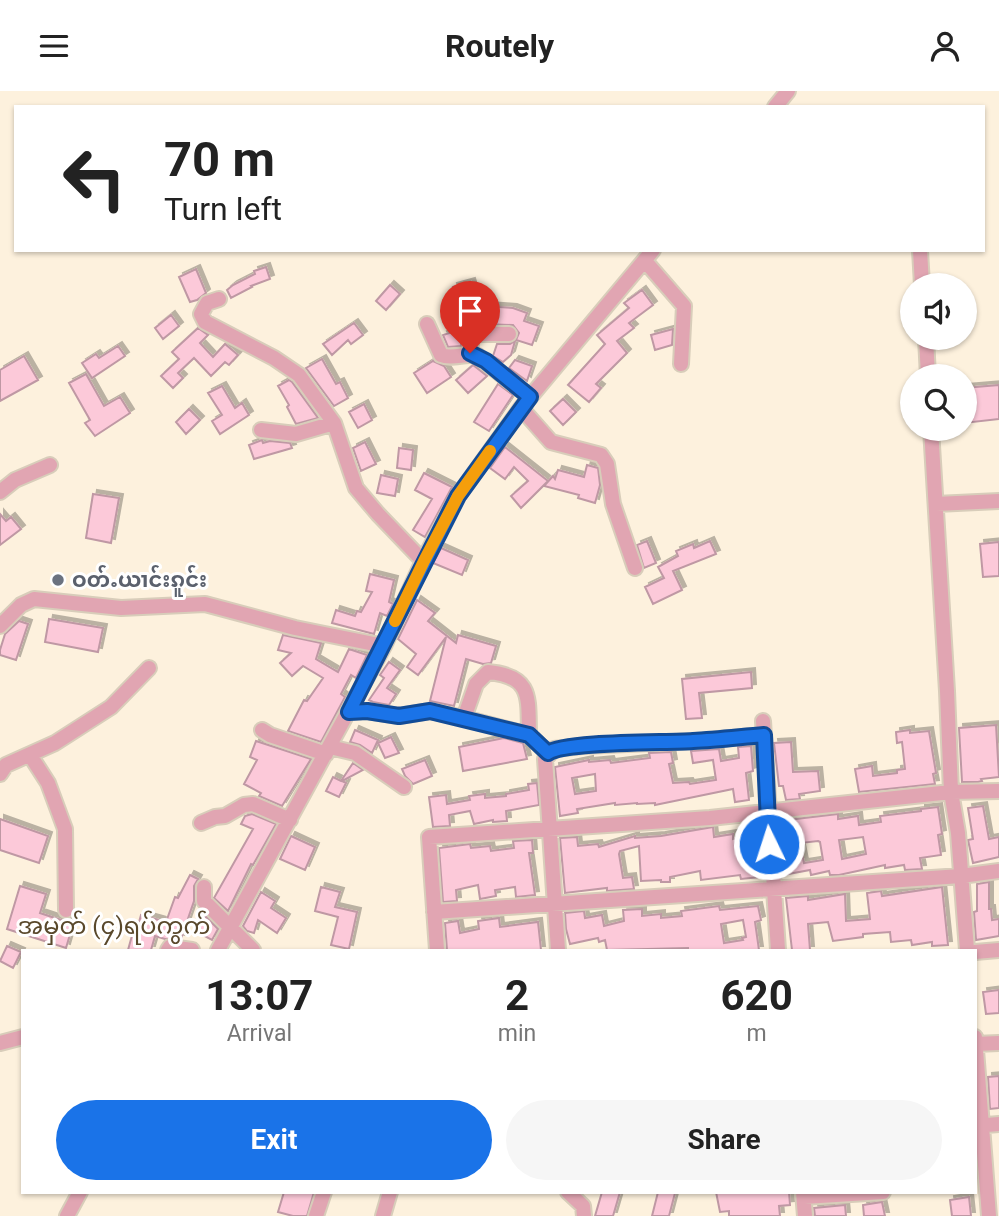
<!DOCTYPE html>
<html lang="en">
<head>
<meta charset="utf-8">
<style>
  body { margin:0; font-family:Roboto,"Noto Sans Myanmar",sans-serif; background:#f6f6f6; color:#222; height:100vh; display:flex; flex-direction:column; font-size:26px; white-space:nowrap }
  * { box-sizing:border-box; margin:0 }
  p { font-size:23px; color:#767676 }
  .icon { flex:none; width:38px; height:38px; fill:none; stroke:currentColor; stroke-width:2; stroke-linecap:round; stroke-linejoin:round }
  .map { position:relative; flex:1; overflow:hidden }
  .panel { position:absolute; left:21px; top:858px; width:956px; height:245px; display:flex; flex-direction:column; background:#fff; border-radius:0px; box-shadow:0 2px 5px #0004 }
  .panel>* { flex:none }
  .top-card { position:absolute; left:14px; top:14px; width:971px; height:147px; border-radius:0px; box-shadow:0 2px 5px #0004; background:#fff; color:#222; overflow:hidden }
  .buttons { position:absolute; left:900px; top:182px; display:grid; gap:14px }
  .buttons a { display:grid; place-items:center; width:77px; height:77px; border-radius:50%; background:#fff; box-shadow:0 2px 5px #0004; font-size:35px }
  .pin { position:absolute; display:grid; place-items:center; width:60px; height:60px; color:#fff; margin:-72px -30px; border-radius:50% 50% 50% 0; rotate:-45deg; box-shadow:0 0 7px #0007 }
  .pin .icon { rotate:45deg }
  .me { position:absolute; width:77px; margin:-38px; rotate:356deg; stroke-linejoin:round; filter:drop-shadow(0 0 5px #0008) }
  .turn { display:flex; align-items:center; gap:24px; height:147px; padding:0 35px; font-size:32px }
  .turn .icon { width:91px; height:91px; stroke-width:2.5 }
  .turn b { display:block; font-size:49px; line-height:60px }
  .eta { display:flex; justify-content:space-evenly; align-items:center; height:119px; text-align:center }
  .eta b { font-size:42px; font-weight:700; line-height:49px }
  .button { display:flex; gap:14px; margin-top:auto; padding:14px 35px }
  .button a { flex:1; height:80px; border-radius:42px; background:#1a73e8; color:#fff; font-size:28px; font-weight:700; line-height:80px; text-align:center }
  .button a+a { background:#f6f6f6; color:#222 }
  header { display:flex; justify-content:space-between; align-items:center; height:91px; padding:0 35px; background:#fff; font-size:32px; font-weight:700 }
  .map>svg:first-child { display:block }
</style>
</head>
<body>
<header><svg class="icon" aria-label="menu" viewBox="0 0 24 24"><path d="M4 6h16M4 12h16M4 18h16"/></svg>Routely<svg class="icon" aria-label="person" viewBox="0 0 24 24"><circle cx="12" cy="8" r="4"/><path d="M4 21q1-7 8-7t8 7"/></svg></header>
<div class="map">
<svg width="999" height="1125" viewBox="0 0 999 1125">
  <defs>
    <filter id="shadow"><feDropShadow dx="4" dy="-4" stdDeviation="0" flood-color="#0004"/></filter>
  </defs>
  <rect width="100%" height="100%" fill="#fdf1dd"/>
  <!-- building -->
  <path fill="#fcc9d9" stroke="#bf98a4" stroke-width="2" fill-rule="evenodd" filter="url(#shadow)" d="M266 176 270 188 251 195 252 196 231 207 227 199 233 194 255 183 254 180Z
    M196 178 206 202 197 209 190 211 179 186Z
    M471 191 476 208H471L466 212 463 234 460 235 456 223 461 221 453 196Z
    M390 194 400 203 386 219 376 210Z
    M642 199 653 214 629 232 634 237 617 250 627 262 596 293 601 297 589 311 568 294 605 253 597 244 629 217 624 212Z
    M485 215 513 217 527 222 524 230 539 235 532 254 516 249 519 242 513 234 483 233Z
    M171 224 179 235 163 248 155 237Z
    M354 232 363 244 351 253 348 249 332 264 323 253Z
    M198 237 208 244 200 252 213 266 225 253 238 264 229 274 225 271 211 285 194 267 178 282 183 287 173 297 161 285 179 268 172 261Z
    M462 238 461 255 448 256 443 244Z
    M673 238 672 254 655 259 651 244Z
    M515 250 511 264 503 271 493 265 497 253H510Z
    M118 255 125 265 92 287 82 272 96 263 99 267Z
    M24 265 38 289 0 310V279Z
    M322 268 336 293 340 291 348 307 334 315 306 277Z
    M515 269 532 275 527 290 509 277Z
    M433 270 444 275 451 286 427 302 414 282Z
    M473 274 487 285 468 302 456 289Z
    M86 283 104 315 120 306 130 322 95 345 85 332 90 329 69 292Z
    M289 289 292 291 318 327 296 333 287 316 289 314 278 295Z
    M498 293 513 304 489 340 474 331Z
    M999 294V328L964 332V297Z
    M222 295 235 317 242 312 249 324 220 343 212 330 222 324 208 302Z
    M563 308 576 321 563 334 550 320Z
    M364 313 372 329 358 337 349 321Z
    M189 318 200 329 186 343 176 331Z
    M262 349 263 352 270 350 290 352 292 357 254 368 249 354Z
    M365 351 376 373 361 380 353 357Z
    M505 356 548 390 521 417 511 405 528 390 514 376 505 388 490 377Z
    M399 357 413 359 411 379 397 377Z
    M587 374 598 377 600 394 595 412 578 407 579 404 544 395 553 385 555 388 558 379 584 386Z
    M424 382 452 396 425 446 413 439 432 408 415 399Z
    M381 384 398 388 395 405 377 402Z
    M93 403 119 407 111 452 86 447Z
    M0 423 6 430 11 426 21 438 0 454Z
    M647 450 656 472 644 477 637 454Z
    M710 450 716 463 673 480 682 499 653 513 645 496 664 487 658 476 678 465 676 460 693 453 694 457Z
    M999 451V485L983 486 980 453Z
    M441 457 468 469 462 484 433 472Z
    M370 483 394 489 389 511 393 513 387 525 380 522 374 543 332 532 336 519 355 525 357 520 361 521 372 501 366 500Z
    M417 509 435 522 428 530 456 552 458 544 496 555 491 572 483 573 466 568 454 615 430 610 446 546 418 584 407 576 416 563 398 548Z
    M49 528 103 537 98 561 45 551Z
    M19 530 28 533 16 569 0 564V559L5 543Z
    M283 544 321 552 316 568 338 581 349 558 367 564 356 587 351 584 341 603 345 606 321 651 288 640 304 609 307 610 323 587 303 575 292 585 280 572 291 562 278 559Z
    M389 571 400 579 387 597 396 603 389 614 373 611 369 609 384 587 380 584Z
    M751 581 752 597 699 602 702 627 686 628 682 588Z
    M996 634 999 686 981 688 982 690 978 691H962L959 637Z
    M355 639 378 649 372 662 360 654 350 651Z
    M910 639V642L929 640 936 682 933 683 935 693 859 701 855 678 872 675 873 685 897 682V679L905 678 902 651 897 652 896 641Z
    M391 646 399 662 385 667 378 652Z
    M504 647 523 652 527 668 463 680 459 656Z
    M256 650 311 668 282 715 259 705 261 702 244 693 257 669 250 666Z
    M791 651 793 681 818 680 820 700 799 703 800 708 786 709 783 695H779L774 652Z
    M751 655 753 680 746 682 749 709 735 711 733 698 655 714V712L637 713V712L615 714V712L577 718 578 722 560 725 555 676 589 669V671L610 669 611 672 650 667 649 662 671 661 673 672 669 673 673 692 689 691 690 693 716 689 713 669 693 672 691 660 719 658 721 670 739 667 738 656ZM595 683 596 700 575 703 572 687Z
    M425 669 432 685 413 693 405 685 402 678Z
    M353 672 363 679 342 690 346 692 339 706 326 700 333 686 341 690Z
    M537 692 539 714 506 720 507 730 493 731V729L474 733 470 720 449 724 450 735 433 736 429 706 446 704 447 713 470 709 469 705 485 703V707L506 705V703L529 699 528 693Z
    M983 715 989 748 999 746V766L973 772 968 749 973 748 968 717Z
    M938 716 942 743 938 744 941 764 920 767 922 778 905 779 904 774 885 777V774L839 784H830L829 780 811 784 810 779 783 784 781 764 784 763 779 730 838 723V728L858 725 859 734 881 731 880 725 921 720V718ZM863 746 866 763 842 768 839 749ZM818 750 820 751 823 769 804 772 800 752Z
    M252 723 276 733 253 774 251 773 228 820 214 807 253 738 241 733 245 725Z
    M0 728 48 745 39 772 0 759Z
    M713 736 714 746 733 743V748L757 744 760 786 741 788 740 784 701 789 700 780 670 786V791H661V789L641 790 639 755 620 760 619 763 623 787 632 786 634 798 607 800V797L565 802 560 747 577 746 578 755 598 753 599 756 635 745V747L661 745Z
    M291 745 315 756 305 779 280 768Z
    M532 749 533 762H529L535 804 516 806 515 796 495 799 496 805 480 808 478 794 456 799 457 810 443 811 439 757 470 753 471 757 490 755 491 760 514 757 513 750Z
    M190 784 198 788 194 795V810L181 848H165L155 845 151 859H128L133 841 136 842 141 824 166 831 175 806 178 807Z
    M989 791V818H991L992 829 999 828V845L976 849 974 821 977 820V793Z
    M20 795 46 803 40 822 73 833 66 857 7 838Z
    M321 796 340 801 335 816 357 821 349 858 331 854 338 826 315 820Z
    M942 796 948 854 932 855V851L912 854 911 849 891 851 890 841 863 843V846L833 850 828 831 808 833 810 859H792L786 807 808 805V809L845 803 846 830 870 828 867 802 881 800 882 805Z
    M261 801 275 810 271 817 286 827 277 842 258 829 254 842 247 840 243 835Z
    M719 815 720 819 758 815 761 829 755 831 759 859H688V857L607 859 605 849 599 851 598 847 570 853 566 838 565 822 584 820 585 827 602 824 604 835 624 830 623 819 642 818V825L661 823V827L682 825 681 820ZM743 829 746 846 742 847 743 849 724 852 721 833Z
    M205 825 218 838 212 849 197 841Z
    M499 827 500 836 538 831 541 859H447L445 832 458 830 460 842 479 838 478 830Z
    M7 855 21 861 13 877 0 870Z
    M999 899V922L986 923 983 901Z
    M999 985V1017L990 1018 988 986Z
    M284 1101H314L307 1125H293L278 1121Z
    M602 1101H620L613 1125H595Z
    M658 1101 675 1102 669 1125H652Z
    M716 1101H789L790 1114 779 1115 780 1125H729V1120L720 1121Z
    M969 1106 971 1125H952L950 1109Z
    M882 1111 885 1125H864L863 1114Z
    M845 1114 846 1125H815L814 1117Z"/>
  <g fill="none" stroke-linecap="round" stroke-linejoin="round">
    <!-- minor casing -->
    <g stroke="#d8cdba" stroke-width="18">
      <path id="minor" d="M775 16 788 0
        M920 159 922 194
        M645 170 684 215 681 273
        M219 208 207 212 201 223 205 231 274 267 299 284 334 332 356 397 378 423 423 470
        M427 233 441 264C453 269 466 261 478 265L530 306
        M472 243H509
        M926 247 928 285
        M470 263 474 217
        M521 317 551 351 601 364 607 373 613 413 635 477
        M931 338 947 600 951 701 958 742 967 859
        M261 339 296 343 334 332
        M0 401 15 389 50 374
        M936 413 999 410
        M0 535 21 514 34 508 121 517 205 513 295 537 384 555
        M349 621 367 620 399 625 430 620 464 627 529 644 548 662
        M464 627 476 593 488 581C533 585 528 607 529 644
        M763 630 778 859
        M262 639 270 644 326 663
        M330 656 355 662 404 696
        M30 664 48 692 65 738 66 819
        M0 683 6 674 55 652 111 616 149 577
        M201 732 215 726 225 725 244 714 253 713 290 729
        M204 796V810L253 859
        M434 821 961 785 999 780
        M168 859 170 856 192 859
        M218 859 384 555 423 470 458 405 521 317 653 159
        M437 859 429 746 710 727 951 701 999 700
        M558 859 545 668 554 658 582 655 696 650 764 644
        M975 861 999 859
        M975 946 989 1125
        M0 952 23 946
        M975 953 999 952
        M975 1035 999 1033
        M568 1101 583 1115 584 1125
        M803 1101 805 1125
        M804 1106 883 1101
        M67 1125 80 1101
        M316 1125 324 1101
        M383 1125 390 1101"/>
    </g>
    <!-- minor -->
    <use href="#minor" stroke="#e1a5b2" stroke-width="14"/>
  </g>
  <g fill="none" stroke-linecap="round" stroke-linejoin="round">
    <!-- route casing -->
    <g stroke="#114b97" stroke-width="18">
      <path id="route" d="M470 262 486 270 530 306 458 405 349 621 367 620 399 625 430 620 529 644 548 662C566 650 666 652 693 650 717 649 740 646 764 644L769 753"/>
    </g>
    <!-- route -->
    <use href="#route" stroke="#1a73e8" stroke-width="12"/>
    <!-- slow -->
    <path stroke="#f59e0b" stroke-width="12" d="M395 530 424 470 458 405 490 360"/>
  </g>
  <!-- markers -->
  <circle fill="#6b7280" stroke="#fff" stroke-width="2.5" cx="58" cy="489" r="7"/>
  <g text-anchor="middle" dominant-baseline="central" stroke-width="6" stroke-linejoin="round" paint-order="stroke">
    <!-- worship labels -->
    <g font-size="21" font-weight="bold" fill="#5b616d" stroke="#fff" text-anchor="start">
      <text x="72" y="489">ဝတ်ႉယၢင်းၵူင်း</text>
    </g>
    <!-- quarter labels -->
    <g font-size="24" fill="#59482b" stroke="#fff">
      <text x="114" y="835">အမှတ် (၄)ရပ်ကွက်</text>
    </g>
  </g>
</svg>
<div class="buttons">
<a><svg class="icon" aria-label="sound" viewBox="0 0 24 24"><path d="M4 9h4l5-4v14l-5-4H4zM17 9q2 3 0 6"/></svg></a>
<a><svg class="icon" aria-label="search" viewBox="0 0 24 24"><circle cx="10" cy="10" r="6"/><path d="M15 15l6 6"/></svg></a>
</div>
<div class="pin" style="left:470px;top:262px;background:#d93025"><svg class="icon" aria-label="arrive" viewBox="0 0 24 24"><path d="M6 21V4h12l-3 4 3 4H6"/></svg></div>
<svg class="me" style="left:769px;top:753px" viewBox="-20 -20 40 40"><circle r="17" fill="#1a73e8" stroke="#fff" stroke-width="3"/><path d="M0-11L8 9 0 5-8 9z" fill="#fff"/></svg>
<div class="top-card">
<div class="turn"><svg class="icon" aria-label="left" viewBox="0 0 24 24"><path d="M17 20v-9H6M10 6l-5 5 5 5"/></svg><div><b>70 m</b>Turn left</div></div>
</div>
<section class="panel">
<div class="eta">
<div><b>13:07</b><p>Arrival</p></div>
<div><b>2</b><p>min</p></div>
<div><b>620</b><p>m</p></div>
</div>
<div class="button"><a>Exit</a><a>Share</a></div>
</section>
</div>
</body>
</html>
